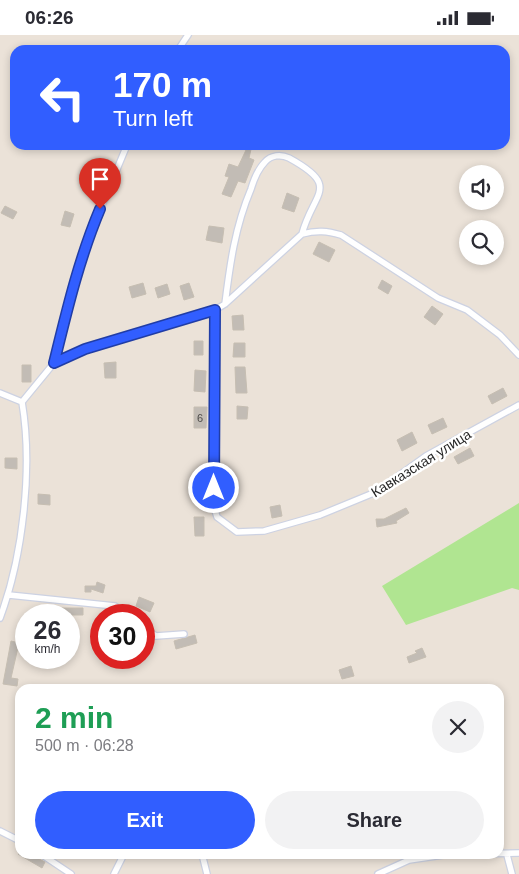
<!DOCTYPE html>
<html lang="en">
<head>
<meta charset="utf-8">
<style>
  body { margin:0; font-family:Helvetica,sans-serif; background:#f2f2f3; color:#2b2b33; height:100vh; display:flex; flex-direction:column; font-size:19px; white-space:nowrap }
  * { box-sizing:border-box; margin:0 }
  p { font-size:16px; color:#7c7c81 }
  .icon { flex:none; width:28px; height:28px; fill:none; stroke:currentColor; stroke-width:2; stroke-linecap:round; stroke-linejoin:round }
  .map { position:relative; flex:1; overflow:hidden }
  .sheet { position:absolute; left:15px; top:649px; width:489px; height:175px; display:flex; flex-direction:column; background:#fff; border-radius:15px; box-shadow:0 2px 8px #0003 }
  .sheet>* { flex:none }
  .guide { position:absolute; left:10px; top:10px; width:500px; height:105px; border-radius:15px; box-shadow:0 2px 8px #0003; background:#315eff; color:#fff; overflow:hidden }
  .buttons { position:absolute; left:459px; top:130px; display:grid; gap:10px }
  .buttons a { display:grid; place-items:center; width:45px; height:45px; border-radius:50%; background:#fff; box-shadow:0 2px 8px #0003; font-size:25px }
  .speed { position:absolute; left:15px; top:569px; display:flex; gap:10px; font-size:25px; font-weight:700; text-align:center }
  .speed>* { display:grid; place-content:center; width:65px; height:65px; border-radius:50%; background:#fff; box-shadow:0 2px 8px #0003; line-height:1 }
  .speed small { font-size:12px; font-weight:400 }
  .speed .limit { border:8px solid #d22; background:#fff; color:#111 }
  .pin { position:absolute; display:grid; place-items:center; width:42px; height:42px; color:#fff; margin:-51px -21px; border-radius:50% 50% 50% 0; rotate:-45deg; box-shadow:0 0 5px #0007 }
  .pin .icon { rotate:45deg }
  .me { position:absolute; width:55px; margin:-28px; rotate:0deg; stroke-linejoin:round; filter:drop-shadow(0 0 4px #0008) }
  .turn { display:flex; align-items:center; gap:18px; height:105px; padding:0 20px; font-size:22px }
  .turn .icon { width:65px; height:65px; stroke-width:2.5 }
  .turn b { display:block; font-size:35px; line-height:42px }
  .round { display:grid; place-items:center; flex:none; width:52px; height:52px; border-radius:26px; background:#f2f2f3 }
  .head { display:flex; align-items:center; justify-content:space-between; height:85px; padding:0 20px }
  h1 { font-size:30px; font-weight:800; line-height:38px; color:#1e9e55 }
  .action { display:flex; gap:10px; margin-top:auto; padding:10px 20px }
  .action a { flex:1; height:58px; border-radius:30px; background:#315eff; color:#fff; font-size:20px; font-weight:800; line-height:58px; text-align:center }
  .action a+a { background:#f2f2f3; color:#2b2b33 }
  .status { display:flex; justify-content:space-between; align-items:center; height:35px; padding:0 25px; background:#fff; direction:ltr }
  .status svg { height:14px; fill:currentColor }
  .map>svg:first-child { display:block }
</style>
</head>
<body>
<div class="status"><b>06:26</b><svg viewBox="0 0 49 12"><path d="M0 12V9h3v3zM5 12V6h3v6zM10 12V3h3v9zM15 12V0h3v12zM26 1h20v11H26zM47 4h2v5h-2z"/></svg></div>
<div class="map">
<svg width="519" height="839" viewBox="0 0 519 839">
  <rect width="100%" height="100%" fill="#ebe2d8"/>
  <!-- green -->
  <path fill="#b0e591" d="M519 468V555L512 553 406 590 382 551Z"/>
  <!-- building -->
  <path fill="#c2bcb5" stroke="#c6beb2" d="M236 110H252L249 123 254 125 245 148 238 146 231 162 222 159 229 142 225 141 229 129 238 132 246 115 236 112Z
    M287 158 299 163 294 177 282 173Z
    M5 171 17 177 13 184 1 178Z
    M65 176 74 179 70 192 61 190Z
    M209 191 224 193 222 208 206 205Z
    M319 207 335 215 329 227 313 219Z
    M382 245 392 251 388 259 378 253Z
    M143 248 146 259 132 263 129 252Z
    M189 248 194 262 184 265 180 251Z
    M167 249 170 259 158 263 155 253Z
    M432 271 443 279 435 290 424 282Z
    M243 280 244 295H233L232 281Z
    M194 306H203V320H194Z
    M234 308H245V322H233Z
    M116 327V343H105L104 328Z
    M22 330H31V347H22Z
    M235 332H245L247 358H236Z
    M195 335 206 336 205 357 194 356Z
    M503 353 507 361 492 369 488 361Z
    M237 371 248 372 247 384H237Z
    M194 372H207L206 393H194Z
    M443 383 447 392 432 399 428 390Z
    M412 397 417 408 402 416 397 405Z
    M470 413 474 421 458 429 454 422Z
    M5 423H17V434L5 433Z
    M198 440H206V460H197Z
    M38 459 50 460V470L38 469Z
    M280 470 282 481 272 483 270 472Z
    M406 473 409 478 396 486 397 488 377 492 376 484H384Z
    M194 482H204V501H195Z
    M97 547 105 550 103 558 91 554V557H85V551H96Z
    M139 562 154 568 150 577 136 571Z
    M62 573H83V580H62Z
    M195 600 197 608 176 614 174 606Z
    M11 606 19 608 11 643 18 644 17 651 3 649Z
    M422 613 426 622 409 628 407 622 417 618 415 616Z
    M351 631 354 641 342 644 339 635Z
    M18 819H29L45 827 42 833Z"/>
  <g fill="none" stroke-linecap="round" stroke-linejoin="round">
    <!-- street casing -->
    <g stroke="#cdd2e2" stroke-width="8">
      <path id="street" d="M178 15 188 0
        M225 269C230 229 235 192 251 154 254 144 258 134 265 127 271 120 281 119 289 123 342 152 313 157 302 199
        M215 275 214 472 217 482 237 497 264 496 320 480 376 457 426 421 519 370
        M54 328 85 314 215 275 225 269 302 199C317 195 327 196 341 200L438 263 467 275 500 300 519 320
        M0 358 22 367
        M9 560 115 571 125 580
        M0 583C23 521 33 433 22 367L54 328 73 247 88 204 127 110
        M144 594 156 601 184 599
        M0 796 20 806
        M41 819 71 839
        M202 819 207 839
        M507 820 512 839
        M114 839 124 819
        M378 839 409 825 450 819 519 818"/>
    </g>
    <!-- street -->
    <use href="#street" stroke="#fff" stroke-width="5.5"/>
  </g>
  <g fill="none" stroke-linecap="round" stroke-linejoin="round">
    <!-- route casing -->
    <g stroke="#203da6" stroke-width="12">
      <path id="route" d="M100 174C79 224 67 275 54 328L85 314 215 275 214 453"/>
    </g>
    <!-- route -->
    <use href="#route" stroke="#315eff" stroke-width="9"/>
  </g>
  <g text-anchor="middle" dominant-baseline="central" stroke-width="5" stroke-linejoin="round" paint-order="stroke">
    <!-- number labels -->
    <g font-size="11" fill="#4e4c4a">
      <text x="200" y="383">6</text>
    </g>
    <!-- street labels -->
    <g font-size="14" fill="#272727" stroke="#fff">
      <text transform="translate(421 428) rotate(-32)">Кавказская улица</text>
    </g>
  </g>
</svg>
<div class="buttons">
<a><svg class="icon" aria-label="sound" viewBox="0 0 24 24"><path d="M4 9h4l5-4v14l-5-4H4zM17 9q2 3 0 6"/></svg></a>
<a><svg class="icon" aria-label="search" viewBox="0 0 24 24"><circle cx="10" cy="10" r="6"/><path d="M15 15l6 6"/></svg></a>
</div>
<div class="speed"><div>26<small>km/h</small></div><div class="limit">30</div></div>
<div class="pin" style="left:100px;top:174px;background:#d93025"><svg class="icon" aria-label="arrive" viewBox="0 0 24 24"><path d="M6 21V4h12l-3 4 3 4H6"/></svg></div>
<svg class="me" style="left:214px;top:453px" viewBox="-20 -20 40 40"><circle r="17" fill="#315eff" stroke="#fff" stroke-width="3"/><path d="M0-11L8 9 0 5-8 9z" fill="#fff"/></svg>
<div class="guide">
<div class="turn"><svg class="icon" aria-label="left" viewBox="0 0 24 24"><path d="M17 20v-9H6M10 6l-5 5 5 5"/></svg><div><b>170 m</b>Turn left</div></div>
</div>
<section class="sheet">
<div class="head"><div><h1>2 min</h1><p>500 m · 06:28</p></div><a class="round"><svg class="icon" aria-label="close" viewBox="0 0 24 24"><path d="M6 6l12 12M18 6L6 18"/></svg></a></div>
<div class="action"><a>Exit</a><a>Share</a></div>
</section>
</div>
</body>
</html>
